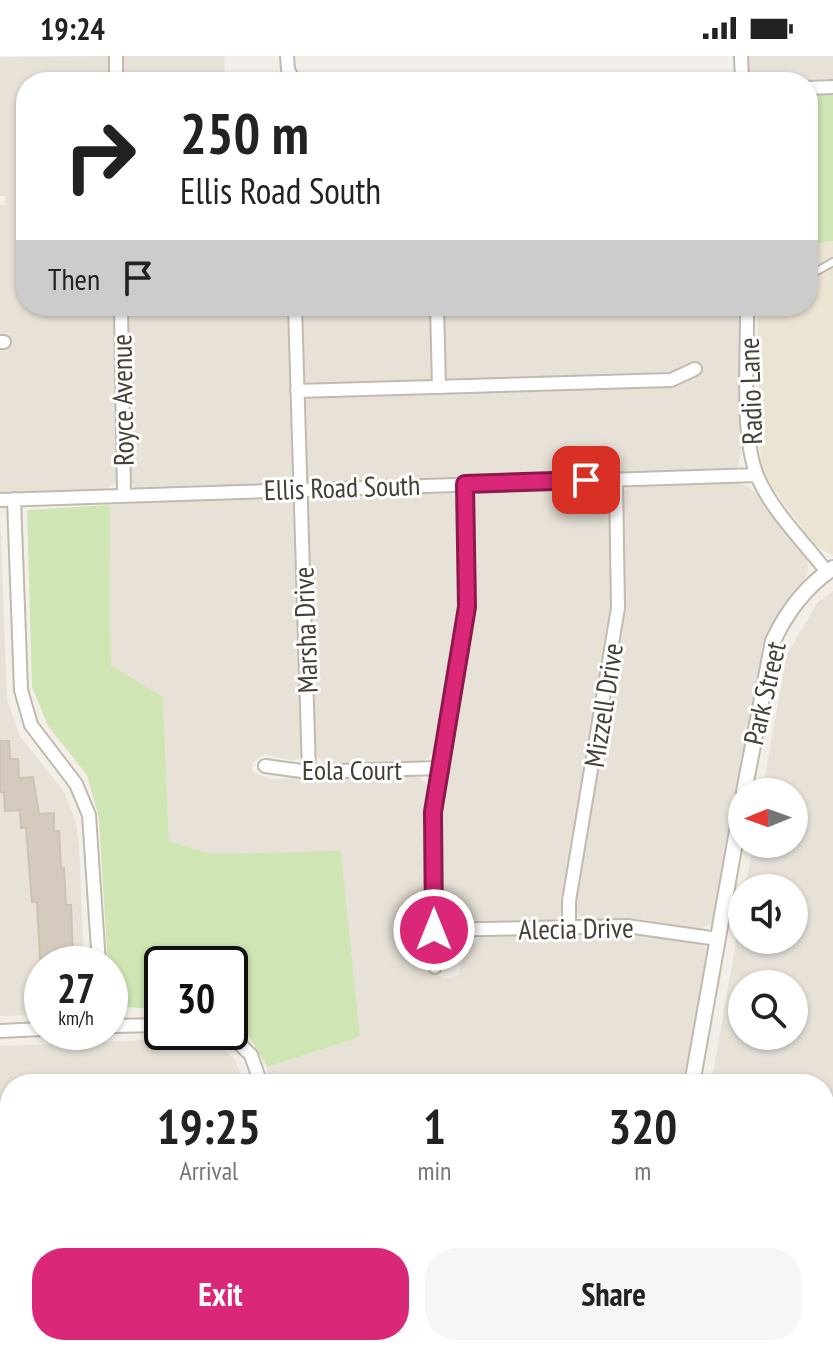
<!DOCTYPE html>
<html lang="en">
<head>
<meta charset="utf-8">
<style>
  body { margin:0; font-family:"PT Sans Narrow",sans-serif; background:#f6f6f6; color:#222; height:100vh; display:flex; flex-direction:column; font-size:30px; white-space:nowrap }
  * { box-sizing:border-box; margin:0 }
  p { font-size:26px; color:#767676 }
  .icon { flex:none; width:44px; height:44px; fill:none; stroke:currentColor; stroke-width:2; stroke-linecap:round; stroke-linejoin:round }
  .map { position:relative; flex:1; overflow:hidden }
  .details { position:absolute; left:0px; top:1018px; width:834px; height:282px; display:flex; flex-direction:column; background:#fff; border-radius:32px 32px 0 0; box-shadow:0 2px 6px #0004 }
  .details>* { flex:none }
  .banner { position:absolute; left:16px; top:16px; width:802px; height:244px; border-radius:32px; box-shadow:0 2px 6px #0004; background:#fff; color:#222; overflow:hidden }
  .needle { width:52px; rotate:269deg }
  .buttons { position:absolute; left:728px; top:722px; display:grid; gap:16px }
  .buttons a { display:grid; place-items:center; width:80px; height:80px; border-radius:50%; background:#fff; box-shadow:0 2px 6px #0004; font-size:40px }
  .speed { position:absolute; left:24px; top:890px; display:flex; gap:16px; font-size:40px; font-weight:700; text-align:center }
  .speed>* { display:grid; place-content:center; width:104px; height:104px; border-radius:50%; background:#fff; box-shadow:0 2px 6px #0004; line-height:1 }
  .speed small { font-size:20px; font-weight:400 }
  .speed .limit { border:4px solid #111; border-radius:12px; background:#fff; color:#111 }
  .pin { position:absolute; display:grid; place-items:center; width:68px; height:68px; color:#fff; margin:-34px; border-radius:16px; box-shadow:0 4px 12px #0006 }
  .me { position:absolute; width:88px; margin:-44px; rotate:0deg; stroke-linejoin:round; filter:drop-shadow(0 0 6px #0008) }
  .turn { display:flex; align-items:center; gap:28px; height:168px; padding:0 32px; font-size:36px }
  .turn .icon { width:104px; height:104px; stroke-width:2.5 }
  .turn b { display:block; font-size:56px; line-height:68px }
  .then { display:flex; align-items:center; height:76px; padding:0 32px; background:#0003; gap:16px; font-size:30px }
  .eta { display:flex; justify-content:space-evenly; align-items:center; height:136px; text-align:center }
  .eta b { font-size:48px; font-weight:600; line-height:56px }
  .cta { display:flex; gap:16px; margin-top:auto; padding:16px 32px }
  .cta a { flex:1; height:92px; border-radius:32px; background:#db2777; color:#fff; font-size:32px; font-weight:600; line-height:92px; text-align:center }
  .cta a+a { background:#f6f6f6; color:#222 }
  .status { display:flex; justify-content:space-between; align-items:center; height:56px; padding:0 40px; background:#fff; direction:ltr }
  .status svg { height:22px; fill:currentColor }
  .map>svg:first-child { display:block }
</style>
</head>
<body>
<div class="status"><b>19:24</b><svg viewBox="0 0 49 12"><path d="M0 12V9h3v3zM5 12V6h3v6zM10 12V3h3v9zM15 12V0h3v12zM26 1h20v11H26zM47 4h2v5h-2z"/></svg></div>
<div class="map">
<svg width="833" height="1299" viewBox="0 0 833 1299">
  <rect width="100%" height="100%" fill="#f3efe8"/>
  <!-- residential -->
  <path fill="#e7e1d7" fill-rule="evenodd" d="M110 0 111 26H26V250H115L118 424 105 434 0 438V290L5 294 10 290 9 277 0 280V149L5 148 6 140H0V1Z
    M121 0H224L225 26H122Z
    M747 0H833V25L760 26 747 15Z
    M125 250H739L745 380 737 412 136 433 128 422Z
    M731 426 747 430 764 443 807 501 808 513 804 526 784 547 769 576 760 607 714 866 700 874 642 863 586 864 577 857 574 848 621 590 625 548 622 441 626 433 636 428Z
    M597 429 608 435 611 444 613 556 560 859 553 865 448 868 440 861 439 851 438 743 474 545 471 445 483 433Z
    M442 434 454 438 459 447 461 535 435 695 423 706 325 708 314 698 307 448 317 437Z
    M289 439 295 445 303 698 294 705 264 698 252 707V716L270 723 404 718 419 721 428 729 425 758 428 902 431 915 445 923 459 919 463 898 481 880 634 875 689 883 704 890 709 896 685 1028H546L539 1022 525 1028H269L267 1011 360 981 341 796 211 798 169 785 163 641 111 609 110 449Z
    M0 453 7 643 20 680 65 737 76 767 79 789 84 908H42V959L0 960Z
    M833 535V1176L824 1267V1028H711L742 852V884H794V832H745L753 788H794V736H762L787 598 818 546ZM742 928H794V980H742Z
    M196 982 218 988 235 1004 245 1028H10V1118L0 1099V990Z
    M10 1133V1290H622L617 1299H0V1146Z
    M655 1290H814L810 1299H650Z"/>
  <!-- education -->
  <path fill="#ebe4d3" d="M833 185V500L816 490 761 417 757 250H808V189Z"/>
  <!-- green -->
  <path fill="#cfe5b4" d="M833 36V185L808 189V37Z
    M110 449 111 609 163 641 169 785 211 798 341 795 360 981 267 1011 244 972 230 965V908H162V953L118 951 110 945 99 762 87 719 48 670 32 631 27 454Z"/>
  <!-- water -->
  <path fill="#a8d1ec" d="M833 1176V1299H810L814 1290H824Z"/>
  <!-- building -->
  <path fill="#d4cbbe" stroke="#cec3b2" stroke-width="2" d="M0 685H9L10 703H18L19 722 33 721 39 758 54 757V775H59L61 812H64L66 849H71L73 902 40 903 37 846H32L26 772H21L20 754 5 755 4 736H0Z"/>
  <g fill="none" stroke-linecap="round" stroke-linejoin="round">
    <!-- service casing -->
    <g stroke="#c1baae" stroke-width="10">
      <path id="service" d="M808 220 833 206
        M748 254 780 250"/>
    </g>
    <!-- minor casing -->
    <g stroke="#c1baae" stroke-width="16">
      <path id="minor" d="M116 0V26
        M287 0 288 14 295 26
        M741 0 742 26
        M808 32 833 31
        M121 250 124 439
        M295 250 309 716
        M437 250 439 331
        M747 250C748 296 740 381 758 422 773 456 804 486 827 516
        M0 286H4
        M297 335 671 324 695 313
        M14 443 21 634 31 669 76 728 89 759 99 908
        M0 444 757 419
        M265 710 309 716 439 712
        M569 872V845L618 552 616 424
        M434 874 627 870 718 883
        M435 911 433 756 467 551 465 428
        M110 970 162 969
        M0 975 42 973
        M227 976 251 999 261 1028"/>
    </g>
    <!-- tertiary casing -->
    <g stroke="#c1baae" stroke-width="18">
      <path id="tertiary" d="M744 736 773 585C787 555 805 531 833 512
        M692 1028 742 747
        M627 1299 632 1290"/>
    </g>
    <!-- service -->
    <use href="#service" stroke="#fff" stroke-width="6"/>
    <!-- minor -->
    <use href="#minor" stroke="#fff" stroke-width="12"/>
    <!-- tertiary -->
    <use href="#tertiary" stroke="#fff" stroke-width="14"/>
  </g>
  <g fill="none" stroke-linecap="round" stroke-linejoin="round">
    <!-- route casing -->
    <g stroke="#8e194d" stroke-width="20">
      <path id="route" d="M434 874 433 756 467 551 465 428 586 424"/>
    </g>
    <!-- route -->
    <use href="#route" stroke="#db2777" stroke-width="14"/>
  </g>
  <g text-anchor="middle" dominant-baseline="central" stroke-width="6" stroke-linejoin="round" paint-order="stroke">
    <!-- street labels -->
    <g font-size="28" fill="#464037" stroke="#fff">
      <text transform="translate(750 335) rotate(-92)">Radio Lane</text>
      <text transform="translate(122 344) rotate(-91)">Royce Avenue</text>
      <text transform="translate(342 431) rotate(-2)">Ellis Road South</text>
      <text transform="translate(305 574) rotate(-92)">Marsha Drive</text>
      <text transform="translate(764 637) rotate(-77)">Park Street</text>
      <text transform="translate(603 649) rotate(-81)">Mizzell Drive</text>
      <text x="352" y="713">Eola Court</text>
      <text transform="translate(576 872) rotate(-1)">Alecia Drive</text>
    </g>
  </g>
</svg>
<div class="buttons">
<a><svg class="needle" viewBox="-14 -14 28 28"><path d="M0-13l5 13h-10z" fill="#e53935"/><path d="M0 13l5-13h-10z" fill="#767676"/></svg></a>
<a><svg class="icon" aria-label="sound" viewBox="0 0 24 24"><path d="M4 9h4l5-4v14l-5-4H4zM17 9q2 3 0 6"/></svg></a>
<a><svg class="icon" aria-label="search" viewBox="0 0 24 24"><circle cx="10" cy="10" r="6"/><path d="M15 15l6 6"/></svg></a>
</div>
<div class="speed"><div>27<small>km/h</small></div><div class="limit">30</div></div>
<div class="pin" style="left:586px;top:424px;background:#d93025"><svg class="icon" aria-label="arrive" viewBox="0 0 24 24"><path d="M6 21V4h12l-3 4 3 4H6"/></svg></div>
<svg class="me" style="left:434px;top:874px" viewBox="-20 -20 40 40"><circle r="17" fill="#db2777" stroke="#fff" stroke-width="3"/><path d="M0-11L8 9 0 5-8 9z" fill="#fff"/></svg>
<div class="banner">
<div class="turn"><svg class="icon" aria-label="right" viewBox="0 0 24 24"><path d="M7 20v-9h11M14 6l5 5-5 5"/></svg><div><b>250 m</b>Ellis Road South</div></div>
<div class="then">Then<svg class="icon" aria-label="arrive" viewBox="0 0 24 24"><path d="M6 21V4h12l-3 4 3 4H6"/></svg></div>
</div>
<section class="details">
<div class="eta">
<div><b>19:25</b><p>Arrival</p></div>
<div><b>1</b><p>min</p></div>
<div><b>320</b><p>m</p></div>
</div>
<div class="cta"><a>Exit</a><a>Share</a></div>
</section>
</div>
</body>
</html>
